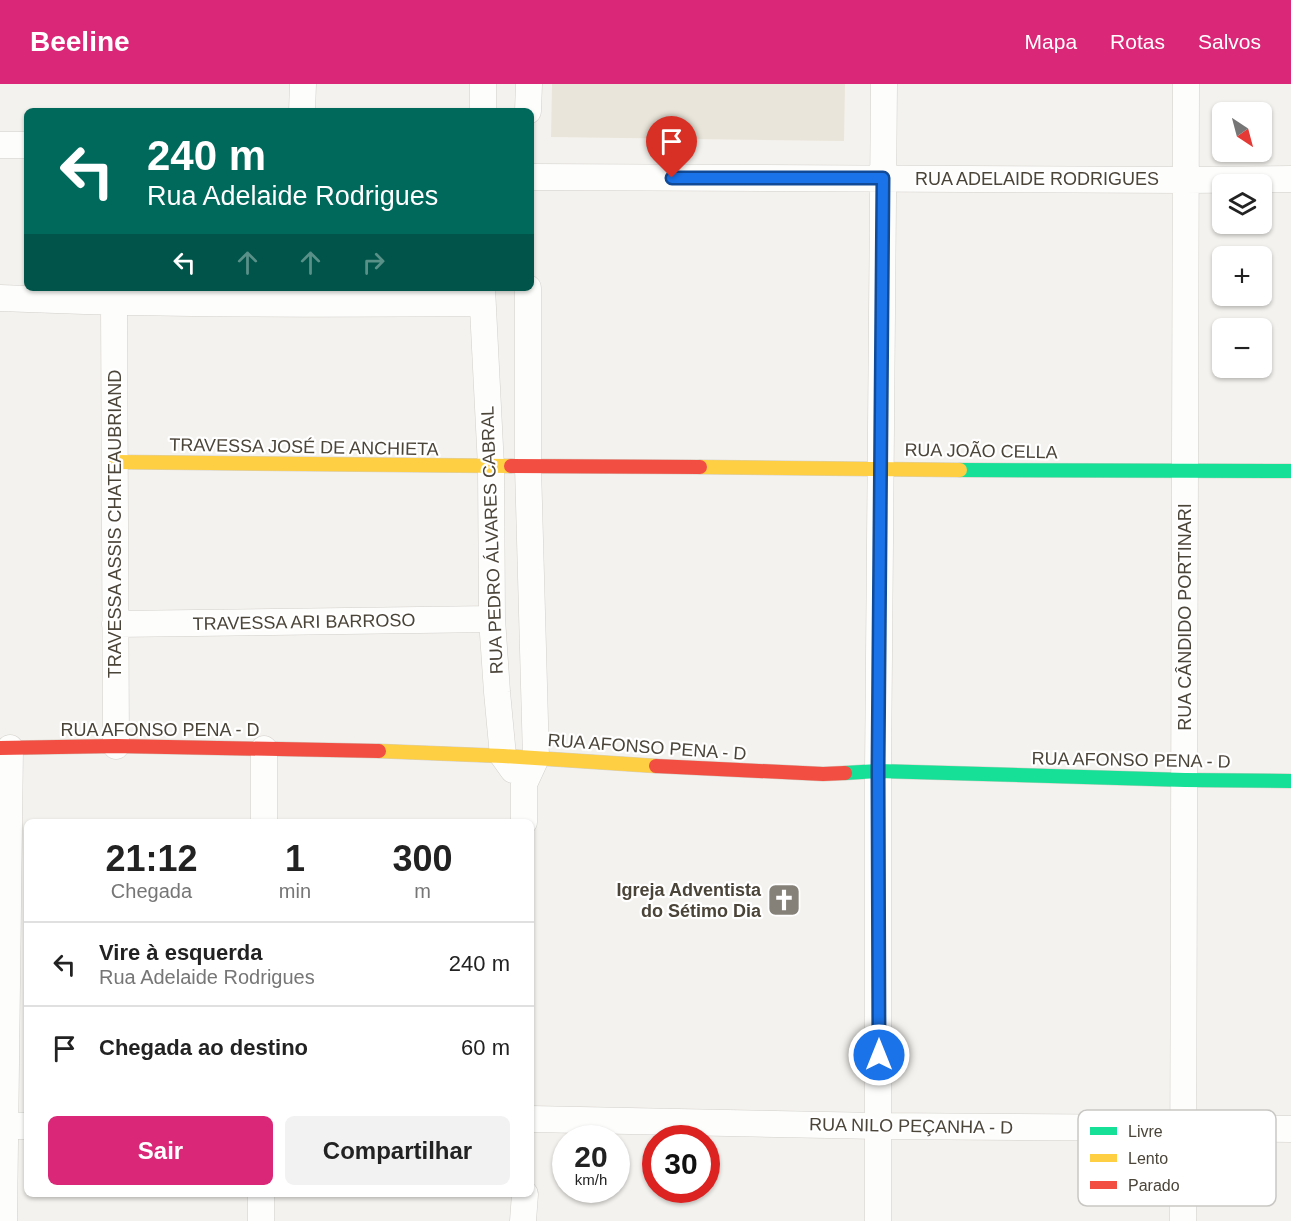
<!DOCTYPE html>
<html lang="pt">
<head>
<meta charset="utf-8">
<style>
  body { margin:0; font-family:Helvetica,sans-serif; background:#f2f2f2; color:#222; height:100vh; display:flex; flex-direction:column; font-size:22px; white-space:nowrap }
  * { box-sizing:border-box; margin:0 }
  p { font-size:20px; color:#767676 }
  .icon { flex:none; width:33px; height:33px; fill:none; stroke:currentColor; stroke-width:2; stroke-linecap:round; stroke-linejoin:round }
  .map { position:relative; flex:1; overflow:hidden }
  .details { position:absolute; left:24px; top:735px; width:510px; height:378px; display:flex; flex-direction:column; background:#fff; border-radius:9px; box-shadow:0 2px 4px #0004 }
  .details>* { flex:none }
  .hud { position:absolute; left:24px; top:24px; width:510px; height:183px; border-radius:9px; box-shadow:0 2px 4px #0004; background:#00695c; color:#fff; overflow:hidden }
  .needle { width:39px; rotate:144deg }
  .tools { position:absolute; left:1212px; top:18px; display:grid; gap:12px }
  .tools a { display:grid; place-items:center; width:60px; height:60px; border-radius:9px; background:#fff; box-shadow:0 2px 4px #0004; font-size:30px }
  .speed { position:absolute; left:552px; top:1041px; display:flex; gap:12px; font-size:30px; font-weight:700; text-align:center }
  .speed>* { display:grid; place-content:center; width:78px; height:78px; border-radius:50%; background:#fff; box-shadow:0 2px 4px #0004; line-height:1 }
  .speed small { font-size:15px; font-weight:400 }
  .speed .limit { border:9px solid #d22; background:#fff; color:#111 }
  .pin { position:absolute; display:grid; place-items:center; width:51px; height:51px; color:#fff; margin:-62px -26px; border-radius:50% 50% 50% 0; rotate:-45deg; box-shadow:0 0 6px #0007 }
  .pin .icon { rotate:45deg }
  .me { position:absolute; width:66px; margin:-33px; rotate:0deg; stroke-linejoin:round; filter:drop-shadow(0 0 4px #0008) }
  .turn { display:flex; align-items:center; gap:21px; height:126px; padding:0 24px; font-size:27px }
  .turn .icon { width:78px; height:78px; stroke-width:2.5 }
  .turn b { display:block; font-size:42px; line-height:51px }
  .lanes { display:flex; align-items:center; height:57px; padding:0 24px; background:#0003; justify-content:center; gap:30px; direction:ltr }
  .lanes .off { opacity:.35 }
  .eta { display:flex; justify-content:space-evenly; align-items:center; height:102px; text-align:center }
  .eta b { font-size:36px; font-weight:600; line-height:42px }
  .primary-button { display:flex; gap:12px; margin-top:auto; padding:12px 24px }
  .primary-button a { flex:1; height:69px; border-radius:9px; background:#db2777; color:#fff; font-size:24px; font-weight:600; line-height:69px; text-align:center }
  .primary-button a+a { background:#f2f2f2; color:#222 }
  ul { padding:0; list-style:none }
  li { display:flex; align-items:center; gap:18px; height:84px; padding:0 24px; border-top:2px solid #e0e0e0 }
  li div { flex:1 }
  li b { display:block; font-size:22px }
  li em { font-style:normal }
  header { display:flex; align-items:center; gap:36px; box-sizing:border-box; height:84px; padding:0 30px; background:#db2777; color:#fff }
  header strong { font-size:28px }
  nav { display:flex; gap:33px; margin-inline-start:auto; font-size:21px }
  .map>svg:first-child { display:block }
</style>
</head>
<body>
<header>
<strong>Beeline</strong>
<nav><a>Mapa</a><a>Rotas</a><a>Salvos</a></nav>
</header>
<div class="map">
<svg width="1291" height="1137" viewBox="0 0 1291 1137">
  <rect width="100%" height="100%" fill="#f4f2ee"/>
  <!-- education -->
  <path fill="#eae5da" d="M552 0H845L844 57 551 53Z"/>
  <g fill="none" stroke-linecap="round" stroke-linejoin="round">
    <!-- street casing -->
    <g stroke="#d2d0cb" stroke-width="27">
      <path id="street" d="M302 27 303 0
        M483 27V0
        M528 27 529 0
        M0 61H27
        M531 93 1186 96 1291 95
        M482 204 491 383 492 535 497 608 503 672 513 686
        M0 214C161 221 321 220 482 219
        M114 219 116 662
        M115 540 492 535
        M264 738V665
        M524 738V700L536 674 528 383V204
        M531 1035 879 1042 1291 1045
        M0 1042H27
        M4 1137 10 664
        M261 1137V1110
        M523 1137 525 1110
        M878 1137V687L884 0
        M1183 1137 1186 0"/>
    </g>
    <!-- fast casing -->
    <g stroke="#d3cfc5" stroke-width="15">
      <path id="fast" d="M960 386 1291 387
        M845 689 878 687 1185 696 1291 697"/>
    </g>
    <!-- slow casing -->
    <g stroke="#d3cfc5" stroke-width="15">
      <path id="slow" d="M116 378 511 382
        M700 383 960 386
        M379 667 503 672 656 682"/>
    </g>
    <!-- jam casing -->
    <g stroke="#d3cfc5" stroke-width="15">
      <path id="jam" d="M511 382 700 383
        M0 664 116 662 379 667
        M656 682 823 690 845 689"/>
    </g>
    <!-- street -->
    <use href="#street" stroke="#fdfdfc" stroke-width="26"/>
    <!-- fast -->
    <use href="#fast" stroke="#16e098" stroke-width="14"/>
    <!-- slow -->
    <use href="#slow" stroke="#ffcf43" stroke-width="14"/>
    <!-- jam -->
    <use href="#jam" stroke="#f24e42" stroke-width="14"/>
  </g>
  <g fill="none" stroke-linecap="round" stroke-linejoin="round">
    <!-- route casing -->
    <g stroke="#114b97" stroke-width="15">
      <path id="route" d="M672 94H883L878 687 879 971"/>
    </g>
    <!-- route -->
    <use href="#route" stroke="#1a73e8" stroke-width="10"/>
  </g>
  <!-- icons -->
  <defs>
    <g id="church-square" transform="scale(1.725)"><rect x="-9" y="-9" width="18" height="18" rx="4" fill="#868178" stroke="#fff"/><path d="M-1.2-6h2.4v3.5h3.3v2.4h-3.3V6h-2.4V-.1h-3.3v-2.4h3.3Z" fill="#fff"/></g>
  </defs>
  <g fill-rule="evenodd">
    <use href="#church-square" x="784" y="816"/>
  </g>
  <g text-anchor="middle" dominant-baseline="central" stroke-width="4.5" stroke-linejoin="round" paint-order="stroke">
    <!-- street labels -->
    <g font-size="18" fill="#4b4439" stroke="#fff">
      <text x="1037" y="95">RUA ADELAIDE RODRIGUES</text>
      <text transform="translate(304 363) rotate(1)">TRAVESSA JOSÉ DE ANCHIETA</text>
      <text transform="translate(981 367) rotate(1)">RUA JOÃO CELLA</text>
      <text transform="translate(115 440) rotate(-90)">TRAVESSA ASSIS CHATEAUBRIAND</text>
      <text transform="translate(492 456) rotate(-92)">RUA PEDRO ÁLVARES CABRAL</text>
      <text transform="translate(1185 533) rotate(-90)">RUA CÂNDIDO PORTINARI</text>
      <text transform="translate(304 538) rotate(-1)">TRAVESSA ARI BARROSO</text>
      <text x="160" y="646">RUA AFONSO PENA - D</text>
      <text transform="translate(647 663) rotate(4)">RUA AFONSO PENA - D</text>
      <text transform="translate(1131 676) rotate(1)">RUA AFONSO PENA - D</text>
      <text transform="translate(911 1042) rotate(1)">RUA NILO PEÇANHA - D</text>
    </g>
    <!-- poi labels -->
    <g font-size="18" font-weight="bold" fill="#4b4439" stroke="#fff" text-anchor="end">
      <text x="761" y="806">Igreja Adventista<tspan x="761" dy="21">do Sétimo Dia</tspan></text>
    </g>
  </g>
  <!-- legend -->
  <rect x="1078" y="1026" width="198" height="96" rx="9" fill="#fff" stroke="#c9c7c4" stroke-width="1.5"/>
  <rect x="1090" y="1043" width="27" height="8" fill="#16e098"/>
  <rect x="1090" y="1070" width="27" height="8" fill="#ffcf43"/>
  <rect x="1090" y="1097" width="27" height="8" fill="#f24e42"/>
  <g font-size="16" fill="#4b4439">
    <text x="1128" y="1053">Livre</text>
    <text x="1128" y="1080">Lento</text>
    <text x="1128" y="1107">Parado</text>
  </g>
</svg>
<div class="tools">
<a><svg class="needle" viewBox="-14 -14 28 28"><path d="M0-13l5 13h-10z" fill="#e53935"/><path d="M0 13l5-13h-10z" fill="#767676"/></svg></a>
<a><svg class="icon" aria-label="layers" viewBox="0 0 24 24"><path d="M12 4l9 5-9 5-9-5zM3 14l9 5 9-5"/></svg></a>
<a>+</a>
<a>−</a>
</div>
<div class="speed"><div>20<small>km/h</small></div><div class="limit">30</div></div>
<div class="pin" style="left:672px;top:94px;background:#d93025"><svg class="icon" aria-label="arrive" viewBox="0 0 24 24"><path d="M6 21V4h12l-3 4 3 4H6"/></svg></div>
<svg class="me" style="left:879px;top:971px" viewBox="-20 -20 40 40"><circle r="17" fill="#1a73e8" stroke="#fff" stroke-width="3"/><path d="M0-11L8 9 0 5-8 9z" fill="#fff"/></svg>
<div class="hud">
<div class="turn"><svg class="icon" aria-label="left" viewBox="0 0 24 24"><path d="M17 20v-9H6M10 6l-5 5 5 5"/></svg><div><b>240 m</b>Rua Adelaide Rodrigues</div></div>
<div class="lanes"><svg class="icon" aria-label="left" viewBox="0 0 24 24"><path d="M17 20v-9H6M10 6l-5 5 5 5"/></svg><svg class="icon off" aria-label="ahead" viewBox="0 0 24 24"><path d="M12 20V5M6 11l6-6 6 6"/></svg><svg class="icon off" aria-label="ahead" viewBox="0 0 24 24"><path d="M12 20V5M6 11l6-6 6 6"/></svg><svg class="icon off" aria-label="right" viewBox="0 0 24 24"><path d="M7 20v-9h11M14 6l5 5-5 5"/></svg></div>
</div>
<section class="details">
<div class="eta">
<div><b>21:12</b><p>Chegada</p></div>
<div><b>1</b><p>min</p></div>
<div><b>300</b><p>m</p></div>
</div>
<ul>
<li><svg class="icon" aria-label="left" viewBox="0 0 24 24"><path d="M17 20v-9H6M10 6l-5 5 5 5"/></svg><div><b>Vire à esquerda</b><p>Rua Adelaide Rodrigues</p></div><em>240 m</em></li>
<li><svg class="icon" aria-label="arrive" viewBox="0 0 24 24"><path d="M6 21V4h12l-3 4 3 4H6"/></svg><div><b>Chegada ao destino</b></div><em>60 m</em></li>
</ul>
<div class="primary-button"><a>Sair</a><a>Compartilhar</a></div>
</section>
</div>
</body>
</html>
